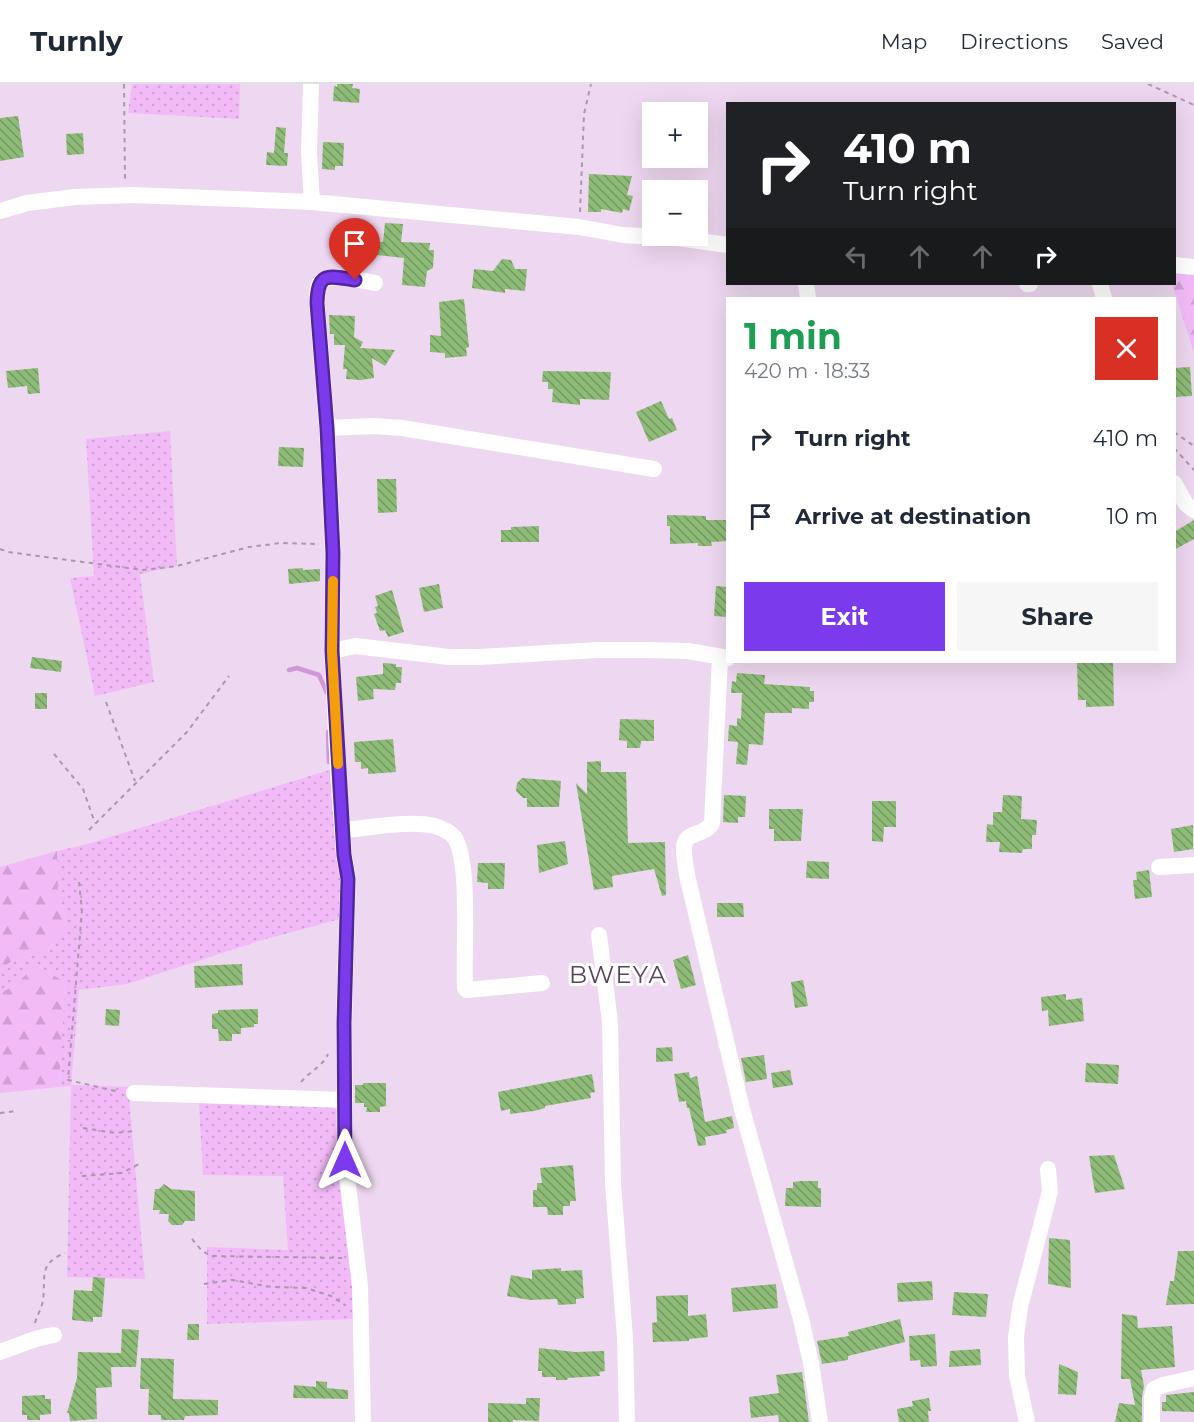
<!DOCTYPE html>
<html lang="en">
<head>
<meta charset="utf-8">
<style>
  body { margin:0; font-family:Montserrat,sans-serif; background:#f6f6f7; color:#1f2937; height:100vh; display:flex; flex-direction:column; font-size:22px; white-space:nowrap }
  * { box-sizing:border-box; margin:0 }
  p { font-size:20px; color:#747a83 }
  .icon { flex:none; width:33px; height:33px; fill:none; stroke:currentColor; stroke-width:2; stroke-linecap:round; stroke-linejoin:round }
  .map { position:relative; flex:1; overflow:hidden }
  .panel { position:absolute; left:726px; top:213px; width:450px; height:366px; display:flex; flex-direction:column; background:#fff; border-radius:0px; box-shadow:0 6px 24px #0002 }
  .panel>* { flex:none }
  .guide { position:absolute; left:726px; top:18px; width:450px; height:183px; border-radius:0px; box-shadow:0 6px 24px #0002; background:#202124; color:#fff; overflow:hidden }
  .controls { position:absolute; left:642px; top:18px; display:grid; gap:12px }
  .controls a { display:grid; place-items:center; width:66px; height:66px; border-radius:0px; background:#fff; box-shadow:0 6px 24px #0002; font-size:30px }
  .pin { position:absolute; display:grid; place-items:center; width:51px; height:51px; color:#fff; margin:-62px -26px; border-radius:50% 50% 50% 0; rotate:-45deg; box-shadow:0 0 6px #0007 }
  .pin .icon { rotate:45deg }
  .me { position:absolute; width:66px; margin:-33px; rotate:0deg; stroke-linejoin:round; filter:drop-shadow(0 0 4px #0008) }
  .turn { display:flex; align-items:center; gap:21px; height:126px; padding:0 18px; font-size:27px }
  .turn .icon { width:78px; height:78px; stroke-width:2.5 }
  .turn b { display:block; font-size:42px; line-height:51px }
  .lanes { display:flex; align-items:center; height:57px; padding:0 18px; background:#0003; justify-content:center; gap:30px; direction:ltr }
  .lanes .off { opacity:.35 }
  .round { display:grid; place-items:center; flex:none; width:63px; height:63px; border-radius:0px; background:#f6f6f7 }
  .overview { display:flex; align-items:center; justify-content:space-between; height:102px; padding:0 18px }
  h1 { font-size:36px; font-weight:700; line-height:45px; color:#1e9e55 }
  .button { display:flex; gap:12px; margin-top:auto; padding:12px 18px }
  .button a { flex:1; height:69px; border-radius:0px; background:#7c3aed; color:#fff; font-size:24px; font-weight:700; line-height:69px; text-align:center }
  .button a+a { background:#f6f6f7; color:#1f2937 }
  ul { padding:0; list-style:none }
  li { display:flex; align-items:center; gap:18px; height:78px; padding:0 18px }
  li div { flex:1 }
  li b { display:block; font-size:22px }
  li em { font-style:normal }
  header { display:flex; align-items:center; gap:36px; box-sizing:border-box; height:84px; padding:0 30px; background:#fff; border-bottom:2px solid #e0e1e3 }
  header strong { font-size:28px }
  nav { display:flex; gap:33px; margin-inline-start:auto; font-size:21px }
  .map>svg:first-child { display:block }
</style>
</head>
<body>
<header>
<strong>Turnly</strong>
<nav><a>Map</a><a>Directions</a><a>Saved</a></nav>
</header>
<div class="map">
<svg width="1194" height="1338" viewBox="0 0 1194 1338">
  <defs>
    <pattern id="grass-dots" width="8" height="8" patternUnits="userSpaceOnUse" patternTransform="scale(1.5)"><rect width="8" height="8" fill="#f2bbf8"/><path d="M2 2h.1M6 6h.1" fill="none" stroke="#cfa0d4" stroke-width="1.8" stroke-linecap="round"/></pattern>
    <pattern id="forest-firs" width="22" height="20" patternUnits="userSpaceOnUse" patternTransform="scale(1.5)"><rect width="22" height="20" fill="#f2bbf8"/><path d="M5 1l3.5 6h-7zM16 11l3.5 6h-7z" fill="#cfa0d4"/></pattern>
    <pattern id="building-back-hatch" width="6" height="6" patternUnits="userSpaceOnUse" patternTransform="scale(1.5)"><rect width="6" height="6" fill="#8ebc78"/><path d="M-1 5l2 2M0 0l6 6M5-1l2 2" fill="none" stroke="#749862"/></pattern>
  </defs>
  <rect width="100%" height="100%" fill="#eed7f0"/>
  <!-- grass -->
  <path fill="url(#grass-dots)" d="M132 0H240L239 35 128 29Z
    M170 347 177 482 140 490 154 598 95 612 70 494 94 492 86 355Z
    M333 685 344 834 262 856 127 900 79 906 71 1001 128 1003 145 1195 67 1193 71 1002 59 1003 65 898 36 881 14 902 0 909V886L9 879 51 863 67 839 58 806 57 767 84 761Z
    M199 1019 330 1022 339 1027 356 1235 207 1240V1163L288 1166 283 1092 203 1091Z"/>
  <!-- forest -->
  <path fill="url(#forest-firs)" d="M1194 179V269L1172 200H1174L1175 185Z
    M57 767 58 806 67 839 51 863 9 879 0 886V783Z
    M36 881 65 898 59 1003 0 1009V909L14 902Z"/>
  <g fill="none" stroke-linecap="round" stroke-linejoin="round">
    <!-- stream -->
    <path stroke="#d098d6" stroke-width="4.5" d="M289 586 297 584 319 591 327 609
      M328 648 329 678"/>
  </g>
  <!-- building -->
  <path fill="url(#building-back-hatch)" d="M337 0H353L352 4 360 5 359 19 333 17 334 2 337 3Z
    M18 32 24 73 0 77V34Z
    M276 43 286 44 284 69H288L287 82 266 81 267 68 274 69Z
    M83 49 84 70 67 71 66 50Z
    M323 58 344 59 343 82H335V86L322 85Z
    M589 90 632 92 627 111 633 112 629 127 623 125 622 129 601 125V128H588Z
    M344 136 363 139 360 154 341 156Z
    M385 139 403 140 401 158 430 159 429 166H434L433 184 427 187 425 203 402 201 404 174 367 170V174H350L351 158H383Z
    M502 175 511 176 515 185H527L525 207 505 205V209L472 204 474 185 493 187Z
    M464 215 469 263 466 264 467 272 445 274V269L430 268V251L441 252 439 218Z
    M329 231 355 232 354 253 363 258 360 264 395 266 385 282 372 274 374 294 361 296 346 295 347 285H343L345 261H334V250H330Z
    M1190 283 1192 312 1174 313V284Z
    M38 284 40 309 28 310 27 302 8 304 6 287Z
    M543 287 611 288 609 316 580 315V321L552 318 553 305H548V298H542Z
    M661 317 669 335 672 334 677 346 649 358 636 328Z
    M279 363 304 364 303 383 278 382Z
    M377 395H396L397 428 378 429Z
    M667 431 706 432V436H728V457L711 458 712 462H698V459L670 460V442H667Z
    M1194 436V455L1174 466V448Z
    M539 442V458H501V446H511V443Z
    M303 484V486L320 485V497L289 500 288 485Z
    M439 500 443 524 424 528 419 504Z
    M716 502 728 503V533L714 532Z
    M392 506 404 548 388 553 385 546 380 547 374 530 377 529 375 523 378 522 375 512Z
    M32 573 62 577 61 588 30 584Z
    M1077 578H1113L1114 622 1086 623V616H1078Z
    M383 579 396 580V583H402L401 599H396L395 606 373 605 374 615 358 617 356 593 383 590Z
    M737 589 765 591 764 600 810 603V607H814V618H809V625L792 624V629H765L763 661 749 660 747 681 736 680 738 658 728 657 729 641 737 642V634L741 635 742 609H731L732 597 736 598Z
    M35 609H47V625H35Z
    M620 635 654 636V657H641L640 664H627V657L619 656Z
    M393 655 396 688 368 690V684L361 685V678H355L354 658Z
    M601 677V688H626L628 759 665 758 666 811 662 812 654 785 612 792 613 803 594 806 576 699 587 710V678Z
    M522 694 561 697 559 723H527V714H523L516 707 517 699Z
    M724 711 746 712 745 733H738V739L723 738Z
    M1003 711 1022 712 1021 735 1037 736 1036 751H1032V765H1023L1022 769 999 768 1000 758H986L987 740 993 741V728H1002Z
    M872 717H896V743H884L883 758 872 757Z
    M769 725H803L801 757H774V745H769Z
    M1193 741V765L1174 768 1171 745Z
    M565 757 568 780 539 789 537 761Z
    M807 777 829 778V795L806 794Z
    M478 779H505L504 805H488V799L477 798Z
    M1149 786 1152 813 1135 815 1133 796H1137L1136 788Z
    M717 819H743L744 833H717Z
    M688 871 696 901 681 905 673 876Z
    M242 880 243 901 195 904 194 882Z
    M803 896 808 922 795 924 791 898Z
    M1066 910V916L1082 914 1084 937 1049 942 1048 926 1042 927 1041 913Z
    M106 925 120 926 119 942 105 941Z
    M258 925V940H254V943L241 944V950H232V957H219L218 945H212V930L218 929V926Z
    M672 963 673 977 656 978V964Z
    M764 971 767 995 746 998 741 974Z
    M1086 979 1119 981 1118 1000 1085 998Z
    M790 986 793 1001 773 1004 771 989Z
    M689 988 690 994 697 992 705 1038 732 1032 734 1044 726 1046 727 1049 705 1053 706 1061 698 1062 689 1024H687L686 1017 679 1018 674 990Z
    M592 990 595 1008 590 1009 591 1014 545 1022V1024L534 1027 510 1030V1025L501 1027 498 1008Z
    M363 999H386V1022L380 1023V1028H366L367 1023H364V1019H355V1001H363Z
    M1114 1071 1125 1105 1095 1109 1089 1072Z
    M573 1081 576 1117H570V1122H563V1131H548L547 1123H533V1106H537V1099H542L540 1084Z
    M801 1097H818V1104H821V1123L785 1122 786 1104H793V1098Z
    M164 1100 171 1105 195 1107V1137H185L182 1141H172L168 1137 169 1130H159L160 1126H153L155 1105H159Z
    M1049 1154 1070 1156 1071 1204 1048 1200Z
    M1178 1167H1194V1220L1166 1221 1170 1197H1174Z
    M561 1184V1187L582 1186 584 1214 576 1215V1220L558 1221 557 1215 530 1216 507 1212 511 1191 532 1195V1186Z
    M93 1193 105 1194 102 1233H93V1238L72 1236 74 1206 92 1207Z
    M932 1197 933 1216 898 1218 897 1199Z
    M776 1200 778 1224 733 1228 731 1204Z
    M954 1208 988 1210 986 1233 952 1231Z
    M688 1211V1232L706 1230 708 1253 689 1255V1257L653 1258 652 1239 657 1238 656 1212Z
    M1122 1230 1137 1232 1138 1244 1172 1242 1175 1283 1141 1286 1144 1302 1142 1313V1338H1115L1119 1319 1135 1321 1130 1295H1121Z
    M900 1235 905 1258 848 1272V1276L822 1280 817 1257 849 1252 848 1248Z
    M188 1240H199V1256H187Z
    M122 1245 139 1246 136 1283H111L112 1303 96 1304 97 1335 70 1337 69 1329H67L77 1294 78 1268 121 1269Z
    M935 1250 937 1282 921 1283 920 1276 910 1277 909 1252Z
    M539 1264 575 1268 604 1267 605 1287 599 1288 600 1292 568 1294 567 1296H556V1293H542V1287H538Z
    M980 1265 981 1281 949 1283 950 1267Z
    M141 1274 174 1275 173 1315 218 1316V1331L185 1332 184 1336H161V1331H148L149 1305H140Z
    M1059 1280 1078 1288 1076 1311 1058 1310Z
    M802 1288 809 1338H779L778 1331 751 1334 749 1313 779 1309 776 1291Z
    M316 1297 327 1298V1304L348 1306V1315L293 1314 294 1301 316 1303Z
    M1194 1308V1328L1162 1327V1318H1166V1311Z
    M45 1311V1315H51V1330L40 1331V1336H27V1331H22V1312Z
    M526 1314H540L539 1337 513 1336V1338H488V1319L526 1320Z
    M929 1314 931 1327H928L929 1338H899L897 1325 913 1322 912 1317Z"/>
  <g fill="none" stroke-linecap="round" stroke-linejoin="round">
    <!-- path -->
    <path stroke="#aa98ac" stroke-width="2" stroke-dasharray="4.5 4.5" stroke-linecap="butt" d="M124 0 125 96
      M1148 0 1194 21
      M580 128 584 30 591 0
      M1174 348 1194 362
      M1174 364 1194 386
      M0 465 8 468 143 486 177 482 249 463 281 459 318 460
      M106 618 135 697
      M54 670 83 705 95 739
      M89 746 187 648 229 592
      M79 798 82 826 68 996 120 1008
      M301 998C309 988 323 982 328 970
      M0 1029 16 1027
      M83 1044 115 1049 134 1047
      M82 1092 122 1089 139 1080
      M192 1155 202 1167 212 1172 342 1174
      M204 1200 232 1196 272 1203 306 1204 331 1212 345 1221
      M35 1239C37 1231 42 1224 43 1216 46 1192 38 1180 65 1169"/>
    <!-- minor -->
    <path stroke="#fff" stroke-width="16" d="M311 0 309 68 312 118
      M0 127 27 119 75 113 132 111 312 118 579 143 623 151 677 154 728 161
      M1174 181 1194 183
      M806 200 808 214
      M1027 200H1030
      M1100 200 1104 214
      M327 344 374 342 402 344 654 385
      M1174 399 1186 420 1194 426
      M332 567 355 562 449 573H479L597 566H648L688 567 728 574
      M720 574 712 739C704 754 683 745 684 766 684 775 686 783 687 791L742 1025 801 1235 811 1279 820 1338
      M343 746C372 744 405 736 435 742 441 744 450 748 454 753 471 775 463 872 465 904L467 906 542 899
      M1159 783 1194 781
      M599 851 610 938 613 1099 625 1254 627 1338
      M134 1009 345 1016
      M0 1268C18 1262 35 1253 54 1251
      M363 1338 360 1202 345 1076 344 939 348 795 344 771 338 689 332 567 333 469 327 344 317 219C318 214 316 205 319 200 328 187 362 197 375 199
      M1027 1338 1017 1292 1016 1253 1020 1223 1050 1107 1048 1085
      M1152 1338V1313L1154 1305 1163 1301 1194 1294"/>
  </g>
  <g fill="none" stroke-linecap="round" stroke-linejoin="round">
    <!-- route casing -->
    <g stroke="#51269a" stroke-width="15">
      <path id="route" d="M345 1076 344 939 348 795 344 771 332 567 333 469 327 344 317 219C318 187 328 192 355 196"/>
    </g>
    <!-- route -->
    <use href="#route" stroke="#7c3aed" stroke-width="10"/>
    <!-- slow -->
    <path stroke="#f59e0b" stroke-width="10" d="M333 497 332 567 338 680"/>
  </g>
  <g text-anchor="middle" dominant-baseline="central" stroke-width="6" stroke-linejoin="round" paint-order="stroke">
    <!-- quarter labels -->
    <g font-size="24" letter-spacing="1.5" fill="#564358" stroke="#fff">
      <text x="618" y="890">BWEYA</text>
    </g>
  </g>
</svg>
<div class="controls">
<a>+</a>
<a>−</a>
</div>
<div class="pin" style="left:355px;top:196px;background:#d93025"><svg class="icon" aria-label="arrive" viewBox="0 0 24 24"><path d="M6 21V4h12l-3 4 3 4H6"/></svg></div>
<svg class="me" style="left:345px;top:1076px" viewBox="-20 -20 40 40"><path d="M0-17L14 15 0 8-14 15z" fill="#7c3aed" stroke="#fff" stroke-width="4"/></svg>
<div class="guide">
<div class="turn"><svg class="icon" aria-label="right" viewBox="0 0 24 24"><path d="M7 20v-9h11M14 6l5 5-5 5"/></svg><div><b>410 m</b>Turn right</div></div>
<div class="lanes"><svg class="icon off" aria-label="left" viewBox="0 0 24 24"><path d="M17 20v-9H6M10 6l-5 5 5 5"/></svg><svg class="icon off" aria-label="ahead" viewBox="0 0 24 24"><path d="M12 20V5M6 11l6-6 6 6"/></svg><svg class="icon off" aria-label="ahead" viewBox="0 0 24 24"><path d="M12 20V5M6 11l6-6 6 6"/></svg><svg class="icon" aria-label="right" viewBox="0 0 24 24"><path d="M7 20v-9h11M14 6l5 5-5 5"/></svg></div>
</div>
<section class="panel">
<div class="overview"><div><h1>1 min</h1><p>420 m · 18:33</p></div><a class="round" style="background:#d93025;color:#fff"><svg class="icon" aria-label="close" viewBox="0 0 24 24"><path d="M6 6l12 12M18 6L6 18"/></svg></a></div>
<ul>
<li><svg class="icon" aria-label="right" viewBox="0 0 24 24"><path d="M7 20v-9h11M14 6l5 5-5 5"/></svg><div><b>Turn right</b></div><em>410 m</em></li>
<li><svg class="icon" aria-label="arrive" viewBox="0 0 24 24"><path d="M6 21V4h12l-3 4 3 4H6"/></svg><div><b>Arrive at destination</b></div><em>10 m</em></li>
</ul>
<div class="button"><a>Exit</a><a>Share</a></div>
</section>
</div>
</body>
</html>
